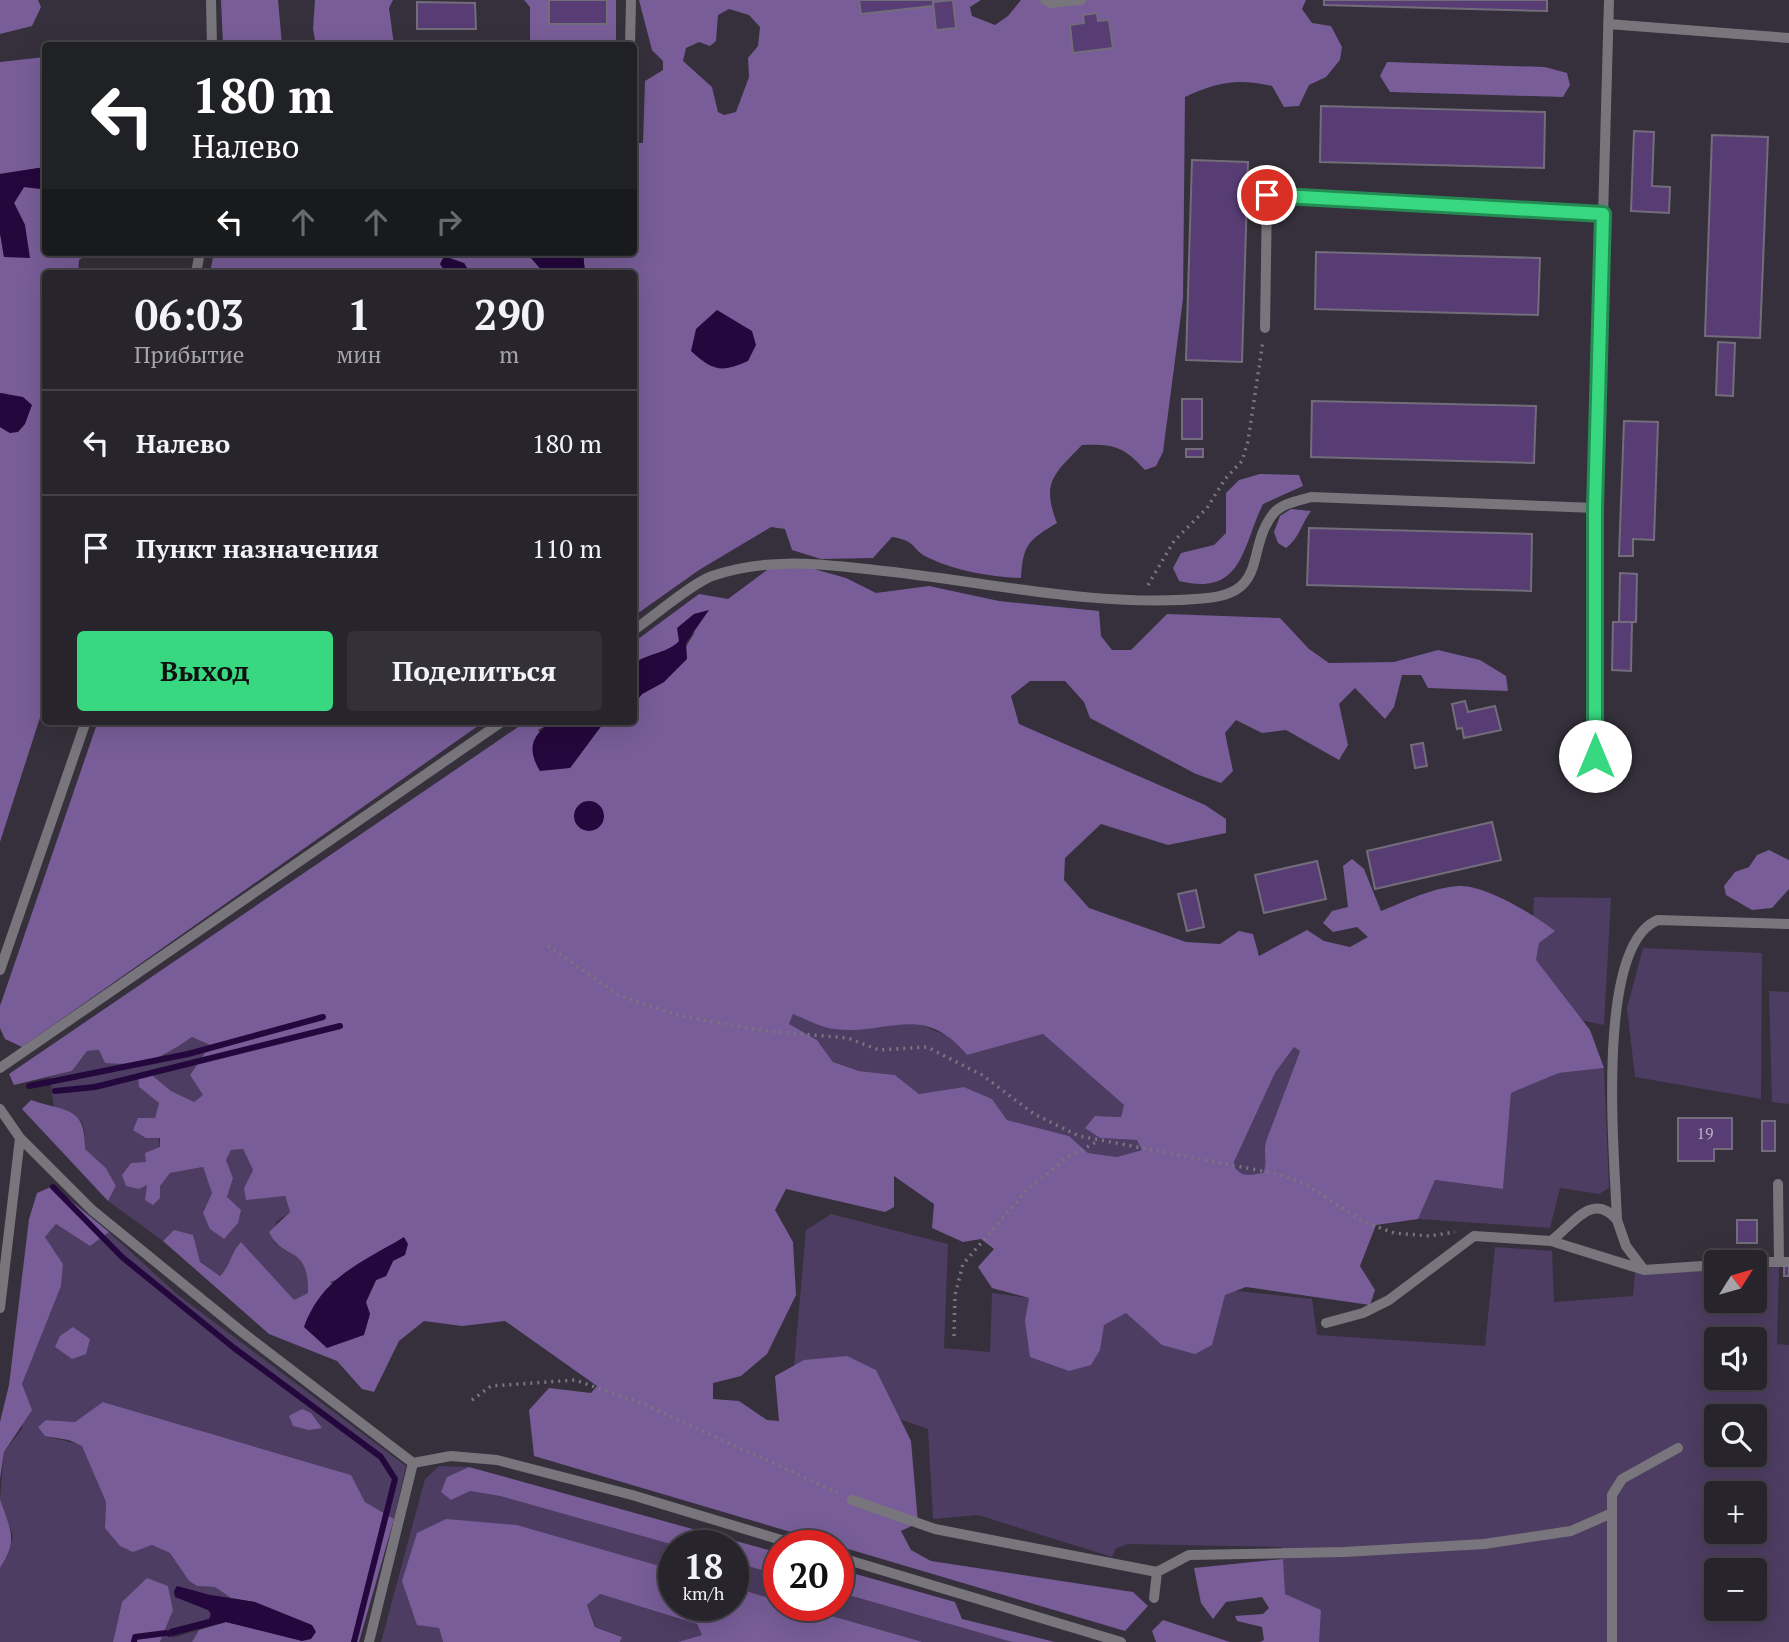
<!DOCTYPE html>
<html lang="ru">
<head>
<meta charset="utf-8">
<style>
  body { margin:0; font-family:"PT Serif",serif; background:#343038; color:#f1f3f6; height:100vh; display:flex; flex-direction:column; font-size:26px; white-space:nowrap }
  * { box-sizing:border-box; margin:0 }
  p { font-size:23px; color:#a5a4a9 }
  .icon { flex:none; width:38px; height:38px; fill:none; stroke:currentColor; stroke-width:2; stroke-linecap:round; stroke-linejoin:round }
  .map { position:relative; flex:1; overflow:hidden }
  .side { position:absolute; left:42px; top:270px; width:595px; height:455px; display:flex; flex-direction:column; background:#28242c; border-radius:7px; box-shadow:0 7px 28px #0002,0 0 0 2px #444148 }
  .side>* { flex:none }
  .hud { position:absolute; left:42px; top:42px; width:595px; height:214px; border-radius:7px; box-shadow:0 7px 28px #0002,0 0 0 2px #444148; background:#202124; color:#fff; overflow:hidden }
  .needle { width:46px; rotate:53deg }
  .controls { position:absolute; left:1704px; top:1250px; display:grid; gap:14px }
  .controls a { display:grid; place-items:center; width:63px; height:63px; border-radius:7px; background:#28242c; box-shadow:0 7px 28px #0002,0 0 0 2px #444148; font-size:35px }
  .speed { position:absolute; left:658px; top:1530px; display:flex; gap:14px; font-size:35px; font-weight:700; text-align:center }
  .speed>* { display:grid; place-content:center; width:91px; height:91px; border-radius:50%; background:#28242c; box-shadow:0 7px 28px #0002,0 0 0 2px #444148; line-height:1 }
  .speed small { font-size:18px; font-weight:400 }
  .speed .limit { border:10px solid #d22; background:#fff; color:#111 }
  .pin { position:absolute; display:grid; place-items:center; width:60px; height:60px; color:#fff; margin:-30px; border:4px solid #fff; border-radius:50%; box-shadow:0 2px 7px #0007 }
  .me { position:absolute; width:77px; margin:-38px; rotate:0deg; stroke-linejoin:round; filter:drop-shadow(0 0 5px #0008) }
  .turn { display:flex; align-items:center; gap:24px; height:147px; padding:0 35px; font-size:32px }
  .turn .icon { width:91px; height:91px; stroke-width:2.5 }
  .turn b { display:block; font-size:49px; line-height:60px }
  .lanes { display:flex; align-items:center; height:66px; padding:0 35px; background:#0003; justify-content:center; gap:35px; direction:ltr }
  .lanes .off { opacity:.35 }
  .eta { display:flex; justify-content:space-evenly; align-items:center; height:119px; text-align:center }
  .eta b { font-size:42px; font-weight:700; line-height:49px }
  .button { display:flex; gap:14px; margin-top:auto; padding:14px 35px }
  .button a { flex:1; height:80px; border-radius:7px; background:#37d880; color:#111; font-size:28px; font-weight:700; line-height:80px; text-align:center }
  .button a+a { background:#343038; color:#f1f3f6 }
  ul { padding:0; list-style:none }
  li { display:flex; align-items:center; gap:21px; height:105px; padding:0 35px; border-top:2px solid #444148 }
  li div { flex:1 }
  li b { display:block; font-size:26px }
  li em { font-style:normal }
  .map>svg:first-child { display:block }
</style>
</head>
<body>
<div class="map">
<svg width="1789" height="1642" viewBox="0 0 1789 1642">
  <rect width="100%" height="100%" fill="#35303b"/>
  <!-- green -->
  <path fill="#4d3d62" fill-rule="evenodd" d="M1534 897 1611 898 1604 1025 1529 1009Z
    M1643 948 1762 953 1761 1099 1635 1077 1627 1008Z
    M1769 991 1789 992V1104L1772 1102Z
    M793 1014 835 1029 916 1023 953 1038 967 1055 1043 1034 1124 1105 1121 1117 1095 1116 1100 1138 1138 1140 1142 1150 1117 1157 1088 1153 1069 1136 1007 1120 992 1099 964 1087 919 1094 895 1075 859 1071 833 1062 817 1040 789 1024Z
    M192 1037 210 1045 190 1075 204 1095 193 1103 171 1091 147 1071 139 1087 159 1103 155 1118 160 1148 146 1162 147 1185 160 1186 170 1173 203 1167 212 1193 227 1197 233 1178 226 1160 231 1150 243 1149 253 1170 244 1188 284 1195 290 1212 276 1222 274 1243C300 1255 309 1263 308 1293L294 1301 241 1242C230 1253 231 1265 220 1276L200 1262 175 1230 163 1241 108 1201 116 1186 106 1168 85 1149C86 1119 82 1117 54 1108L50 1077 72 1071 87 1051 99 1050 105 1062 157 1060Z
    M1294 1047 1300 1050 1266 1141C1263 1152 1268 1163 1263 1173 1250 1175 1240 1178 1233 1164L1275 1073Z
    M1604 1068 1609 1188 1599 1194 1560 1188 1550 1228 1418 1219 1434 1180 1503 1189 1511 1093 1559 1073Z
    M831 1214 948 1244 944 1348 990 1352 992 1293 1135 1312 1171 1284 1312 1299 1317 1335 1485 1346 1495 1247 1552 1251 1554 1302 1633 1296 1635 1273 1717 1270V1300H1755V1268L1779 1267 1777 1344 1789 1345V1642H1288L1281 1636 1282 1547 1128 1544 1116 1548 1112 1557 978 1515 933 1519 928 1429 879 1412 790 1411 806 1230ZM1717 1339H1755V1377H1717ZM1717 1416H1755V1454H1717ZM1717 1493H1755V1531H1717ZM1717 1570H1755V1608H1717Z
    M56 1224 90 1246 109 1232 178 1295 406 1466 394 1519 365 1502 351 1475 104 1402 75 1422 46 1420 45 1436 82 1445 106 1502 105 1528 133 1551 152 1545 171 1553 189 1581 197 1586 215 1587 231 1598 210 1595 176 1597 209 1610 211 1614 209 1619 170 1629 172 1638 199 1630 192 1642H160L173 1609 168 1586 122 1602 113 1642H0V1568L8 1555 13 1536 0 1499 4 1452 22 1429V1384L61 1285 63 1264 45 1237Z
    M439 1466 469 1467 447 1477 470 1491 500 1496 674 1545V1570L517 1525 439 1628 443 1642H381L425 1479Z
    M733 1562 779 1575V1601L733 1587Z
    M838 1592 1012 1642H923L793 1605H838Z
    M600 1594 697 1624 702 1635 678 1642H620L621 1636 596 1627 587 1605Z"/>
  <!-- forest -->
  <path fill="#785d98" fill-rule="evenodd" d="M0 0H38L41 7 32 26 0 34Z
    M221 0H278L282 45H223Z
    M315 0H393L389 8 394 45H316L313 29Z
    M524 0H616V45H530V7Z
    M639 0H859L861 14 933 6V0H981L970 7 972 16 995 25 1008 16 1021 0H1306L1302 9 1312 23 1331 26 1342 47 1340 60 1326 77 1309 85 1299 106 1284 107 1272 86C1237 78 1217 82 1185 97L1183 299 1163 452 1156 466 1145 470C1123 446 1114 444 1082 445 1054 474 1041 482 1057 523 1028 540 1023 545 1021 578 991 577 956 571 929 558 911 550 918 541 892 537L873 558 821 559 792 550 785 529 771 527 699 570 634 616V273H585L583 252H634V143H643L645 81 663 70V61L652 50ZM729 9 749 15 760 27 758 46 748 58 749 77 736 112 724 115 718 112 712 87 683 61 686 48 699 42 710 46 716 41 718 15ZM1083 15 1098 21 1073 53 1070 25 1084 23Z
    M45 57V167L0 174V62Z
    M1387 62 1545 67 1567 73 1570 85 1563 97 1390 92 1380 76Z
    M24 187 40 188 45 202 46 252H90L79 260 78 273H46L45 702 0 842V427L10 433 7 394 0 393V233L4 257 25 225 14 203Z
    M214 252H526L544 273H470L464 263 440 264 446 273H210Z
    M1260 474 1299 475 1303 486 1263 504C1242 547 1243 597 1179 581L1173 568 1181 553 1214 545 1226 533V493L1239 480Z
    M1291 509 1311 511C1301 524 1299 539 1286 548L1278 543 1274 532 1280 516Z
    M771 567H807L846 578 876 593 929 586 999 601 1099 611 1101 636 1112 650H1131L1167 614 1280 618 1309 649 1329 663 1394 662 1438 650 1480 660 1506 676 1508 691 1428 688 1421 675H1402L1394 707 1385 719 1355 688 1339 704 1348 745 1339 760 1286 730 1262 733 1236 720 1225 733 1233 771 1221 783 1196 774 1090 718 1084 702 1065 681H1030L1011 696 1019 724 1205 805 1226 819V833L1168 845 1101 824 1065 858 1064 880 1089 908 1186 942 1220 944 1239 931 1253 934 1259 956 1307 930 1324 941 1350 947 1368 937 1357 927 1333 932 1323 923 1332 911 1348 907 1343 866 1352 859 1364 869 1381 911C1406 901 1431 888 1458 886 1485 884 1534 915 1555 931L1539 943 1536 960 1590 1030 1604 1068 1559 1073 1511 1093 1503 1189 1435 1180 1418 1219 1376 1225 1360 1266 1375 1290 1370 1305 1246 1287 1225 1295 1212 1345 1195 1354 1162 1345 1126 1313 1104 1325 1100 1350 1091 1365 1069 1371 1030 1357 1025 1321 1029 1298 992 1288 978 1267 994 1249 981 1239 963 1242 932 1228 934 1204 894 1176V1207L885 1212 786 1189 775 1210 793 1242 796 1295 767 1354 741 1376 713 1383V1399L739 1401 767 1420 779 1421 775 1376 804 1360 847 1356 876 1370 911 1441 918 1523 901 1531 911 1550 931 1561 1133 1592 1148 1606 1125 1631 534 1456 529 1410 549 1388 591 1393 597 1386 505 1321 462 1326 424 1321 399 1341 374 1392 362 1389 337 1361 269 1334 163 1241 174 1230 193 1235 200 1262 220 1276C231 1265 230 1253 241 1242L294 1300 308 1293C309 1243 282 1261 269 1232L290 1212 285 1196 246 1200 244 1188 253 1170 243 1149 231 1150 226 1160 233 1178 227 1197 241 1210 238 1223 224 1239 210 1229 203 1213 212 1193 203 1167 170 1173 160 1186V1198L153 1205 145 1200 147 1185 139 1189 126 1186 122 1175 131 1163 146 1162 145 1153 160 1147V1138H146L133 1130 138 1118H155L159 1103 139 1087 138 1076 147 1071 171 1091 194 1102 203 1095 190 1075 210 1045 192 1037C158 1060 147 1066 105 1063L99 1050 87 1051 72 1071 14 1085 9 1074 527 721H554L538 730 570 768 605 721H634V704L642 694 664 682 695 632 670 650 640 659 634 666V642L699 594 728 599ZM793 1014C806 1019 821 1028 835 1029 887 1036 923 1001 967 1055L1043 1034 1124 1105 1121 1117 1095 1116 1085 1128 1100 1138 1137 1140 1142 1150 1117 1157 1088 1153 1069 1136 1007 1120 992 1099 964 1087 919 1094 895 1075 859 1071 833 1062 817 1040 789 1024ZM1294 1047 1300 1051 1266 1141C1263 1152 1268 1163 1263 1173 1249 1175 1240 1178 1233 1164L1275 1073ZM393 1261 386 1276 376 1280 366 1302 330 1282Z
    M98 721H485L22 1047 5 1039 0 1028V1006Z
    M1769 850 1789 860V889L1772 908 1752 910 1726 895 1724 886 1735 872 1749 867 1757 855Z
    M31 1100C66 1112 86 1106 85 1149L106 1168 116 1186 108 1201 22 1109Z
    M53 1186 109 1232 90 1246 56 1224 45 1237 63 1264 61 1286 22 1384 32 1410 4 1452 0 1479V1422L9 1385 29 1219 37 1193Z
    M73 1327 90 1339 86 1354 72 1359 55 1347 60 1336Z
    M103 1402 351 1475 365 1502 394 1519 359 1642H192L199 1630 226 1622 302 1640 255 1602 231 1598 215 1587 197 1586 189 1581 170 1553 152 1545 133 1552 120 1546 105 1528 106 1502 82 1446 69 1440 45 1436 38 1427 46 1420 75 1422Z
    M302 1409 311 1413 322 1428 309 1430 293 1426 289 1416Z
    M469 1467 779 1553V1575L733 1562V1545H674L500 1496 470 1491 451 1500 441 1492 447 1477Z
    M0 1499C10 1529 19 1540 0 1568Z
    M446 1519 517 1525 674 1570V1605H733V1587L779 1601V1605H793L923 1642H678L702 1635 697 1624 600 1594 587 1605 595 1627 622 1637 620 1642H443L439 1628 417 1625 402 1581 417 1533Z
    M1283 1559 1285 1594 1321 1610 1319 1642H1260L1264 1640 1262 1627 1237 1621 1235 1616 1263 1614 1269 1608 1262 1597 1226 1602 1213 1619 1201 1603 1194 1568Z
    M838 1569 955 1602 962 1619 1055 1642H1012L838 1592Z
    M147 1578 168 1586 173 1610 160 1642H113L122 1602Z
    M1163 1620 1230 1642H1156L1152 1631Z"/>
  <!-- water -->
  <path fill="#24073c" d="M45 167V202L40 189 24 187 14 203 25 225 30 258 4 257 0 233V174Z
    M526 252H583L585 273H544Z
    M444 256 464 263 470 273H446L440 264Z
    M717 310 752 331 756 345 748 361C721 373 713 371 691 351L696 329Z
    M0 393 23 397 32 405 25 424 18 432 10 433 0 427Z
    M709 610 686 643 687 659 664 682 642 694 634 704V666C645 652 666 655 679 641L677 628 694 614Z
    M554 721H605L570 768 540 771C526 748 532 734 554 721Z
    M574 816a15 15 0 1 1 30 0a15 15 0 1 1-30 0Z
    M404 1237 408 1244 405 1255 393 1261 386 1276 376 1280 366 1302 370 1314 364 1335 327 1348 304 1327C322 1277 361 1263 404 1237Z
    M177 1586 210 1595 255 1602 312 1625 316 1632 311 1639 302 1641 226 1622 168 1637 166 1633 170 1629 209 1619 211 1614 208 1610 175 1597 174 1591Z"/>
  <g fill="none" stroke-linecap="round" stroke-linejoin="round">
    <!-- stream -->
    <path stroke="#24073c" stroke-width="6" d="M29 1086 188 1054 323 1017
      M55 1091 95 1087 340 1026
      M53 1187 122 1257 234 1348 381 1457 395 1479 354 1642
      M134 1642 135 1637 166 1633"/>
  </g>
  <!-- building -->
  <path fill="#573d74" stroke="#736d7b" stroke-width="2" d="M549 0H607V24H549Z
    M859 0H933V6L861 14Z
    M953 0 956 28 936 30 933 2Z
    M1324 0H1547V11L1324 5Z
    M417 2 475 3 476 29H417Z
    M1097 13 1098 21 1109 20 1113 48 1073 53 1070 25 1084 23 1083 15Z
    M1321 106 1545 112 1544 168 1320 162Z
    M1634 131 1654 132 1652 186 1670 187 1669 213 1631 211Z
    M1712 135 1768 137 1760 338 1705 336Z
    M1192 160 1248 162 1242 362 1186 360Z
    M1316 252 1540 258 1538 315 1315 309Z
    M1718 342 1735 343 1733 396 1716 395Z
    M1182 399H1202V439H1182Z
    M1312 401 1536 406 1534 463 1311 457Z
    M1624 421 1658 422 1654 540 1633 539V556H1619Z
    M1186 449H1203V457H1186Z
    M1309 528 1532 534 1531 591 1307 585Z
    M1620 573 1637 574 1636 622H1619Z
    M1613 622H1632L1631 671 1612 670Z
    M1465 701 1468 712 1495 706 1501 730 1464 738 1462 728 1457 729 1452 704Z
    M1423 743 1427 766 1415 768 1411 745Z
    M1492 822 1501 860 1375 889 1367 851Z
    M1317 861 1326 899 1264 913 1255 875Z
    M1196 890 1204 927 1187 931 1178 894Z
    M1678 1118H1732V1149H1714V1161H1678Z
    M1762 1121H1775V1151H1762Z
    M1737 1220H1757V1243H1737Z
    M1784 1264H1789V1276H1784Z"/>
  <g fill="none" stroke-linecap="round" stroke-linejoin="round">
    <!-- path -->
    <path stroke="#7a767f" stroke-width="3.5" stroke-dasharray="2 5" stroke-linecap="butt" d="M1148 585 1174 541 1207 508 1225 479 1242 461 1248 441 1263 341
      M548 946 620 996 681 1016 765 1031 848 1038 879 1050 927 1047 982 1075 1034 1114 1079 1136 1278 1174 1307 1185 1364 1222 1394 1233 1429 1236 1455 1232
      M954 1336 955 1295 963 1264 1028 1189 1065 1159 1096 1142
      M472 1400 491 1386 575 1380 646 1405 840 1494"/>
    <!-- service -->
    <path stroke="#78767c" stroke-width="10" d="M211 0 212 46
      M1045 0 1051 3 1081 0
      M1608 24 1789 38
      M630 46 631 0
      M196 273 200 252
      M1265 328 1267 196 1603 214
      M634 630C654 616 691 584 712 576 767 557 819 564 875 570 985 581 1097 609 1208 598 1268 592 1246 549 1273 514 1282 503 1298 501 1311 497L1595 508
      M1595 756V508L1609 0
      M0 970 86 721
      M0 1068 503 721
      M0 1109 20 1138 0 1308
      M20 1138 92 1210 242 1332 413 1463 451 1456 497 1460 632 1495 798 1545
      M1778 1184 1779 1262
      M1551 1241 1641 1269
      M1755 1262H1789
      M1717 1265 1644 1270 1626 1246 1617 1220C1615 1160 1594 945 1658 920L1789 924
      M1326 1323 1363 1313 1389 1300 1474 1236 1551 1241C1572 1226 1592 1190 1617 1220
      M852 1500 935 1529 1157 1572
      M838 1557 1121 1642
      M1154 1598 1157 1572 1189 1555 1344 1552 1484 1544 1571 1531 1612 1513
      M369 1642 413 1463
      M1612 1642V1495L1622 1479 1678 1448"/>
  </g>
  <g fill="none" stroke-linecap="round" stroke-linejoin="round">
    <!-- route casing -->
    <g stroke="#248c53" stroke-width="18">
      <path id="route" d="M1267 195 1603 214 1595 508V756"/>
    </g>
    <!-- route -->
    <use href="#route" stroke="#37d880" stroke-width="12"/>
  </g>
  <g text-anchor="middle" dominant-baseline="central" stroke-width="6" stroke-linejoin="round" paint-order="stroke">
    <!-- number labels -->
    <g font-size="16" fill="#b9b0c4">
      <text x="1705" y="1133">19</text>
    </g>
  </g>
</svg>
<div class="controls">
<a><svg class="needle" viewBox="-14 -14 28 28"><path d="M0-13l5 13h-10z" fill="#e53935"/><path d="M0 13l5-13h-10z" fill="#a5a4a9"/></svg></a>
<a><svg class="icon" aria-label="sound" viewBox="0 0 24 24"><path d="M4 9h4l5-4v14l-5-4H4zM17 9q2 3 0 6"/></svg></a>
<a><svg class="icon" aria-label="search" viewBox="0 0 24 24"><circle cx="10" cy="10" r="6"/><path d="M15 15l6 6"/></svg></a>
<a>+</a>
<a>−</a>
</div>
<div class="speed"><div>18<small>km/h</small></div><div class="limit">20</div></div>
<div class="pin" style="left:1267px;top:195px;background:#d93025"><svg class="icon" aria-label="arrive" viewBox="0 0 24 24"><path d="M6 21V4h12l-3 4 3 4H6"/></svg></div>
<svg class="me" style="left:1595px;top:756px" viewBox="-20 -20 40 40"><circle r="19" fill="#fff"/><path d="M0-13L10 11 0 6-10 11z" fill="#37d880"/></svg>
<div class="hud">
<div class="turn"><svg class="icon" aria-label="left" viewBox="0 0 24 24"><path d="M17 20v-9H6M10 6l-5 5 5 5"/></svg><div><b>180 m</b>Налево</div></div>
<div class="lanes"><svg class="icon" aria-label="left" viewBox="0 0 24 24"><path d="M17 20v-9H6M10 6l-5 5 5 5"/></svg><svg class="icon off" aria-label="ahead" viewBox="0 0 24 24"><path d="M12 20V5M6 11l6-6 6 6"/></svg><svg class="icon off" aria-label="ahead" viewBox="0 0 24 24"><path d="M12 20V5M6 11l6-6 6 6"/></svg><svg class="icon off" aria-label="right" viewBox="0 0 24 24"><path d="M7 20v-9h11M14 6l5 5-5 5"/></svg></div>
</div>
<section class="side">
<div class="eta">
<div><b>06:03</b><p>Прибытие</p></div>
<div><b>1</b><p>мин</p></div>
<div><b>290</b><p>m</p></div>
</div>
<ul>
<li><svg class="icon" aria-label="left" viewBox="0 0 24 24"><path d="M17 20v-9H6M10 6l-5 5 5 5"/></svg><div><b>Налево</b></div><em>180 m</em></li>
<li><svg class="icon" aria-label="arrive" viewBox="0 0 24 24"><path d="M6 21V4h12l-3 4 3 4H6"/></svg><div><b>Пункт назначения</b></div><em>110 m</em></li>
</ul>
<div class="button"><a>Выход</a><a>Поделиться</a></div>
</section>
</div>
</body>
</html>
